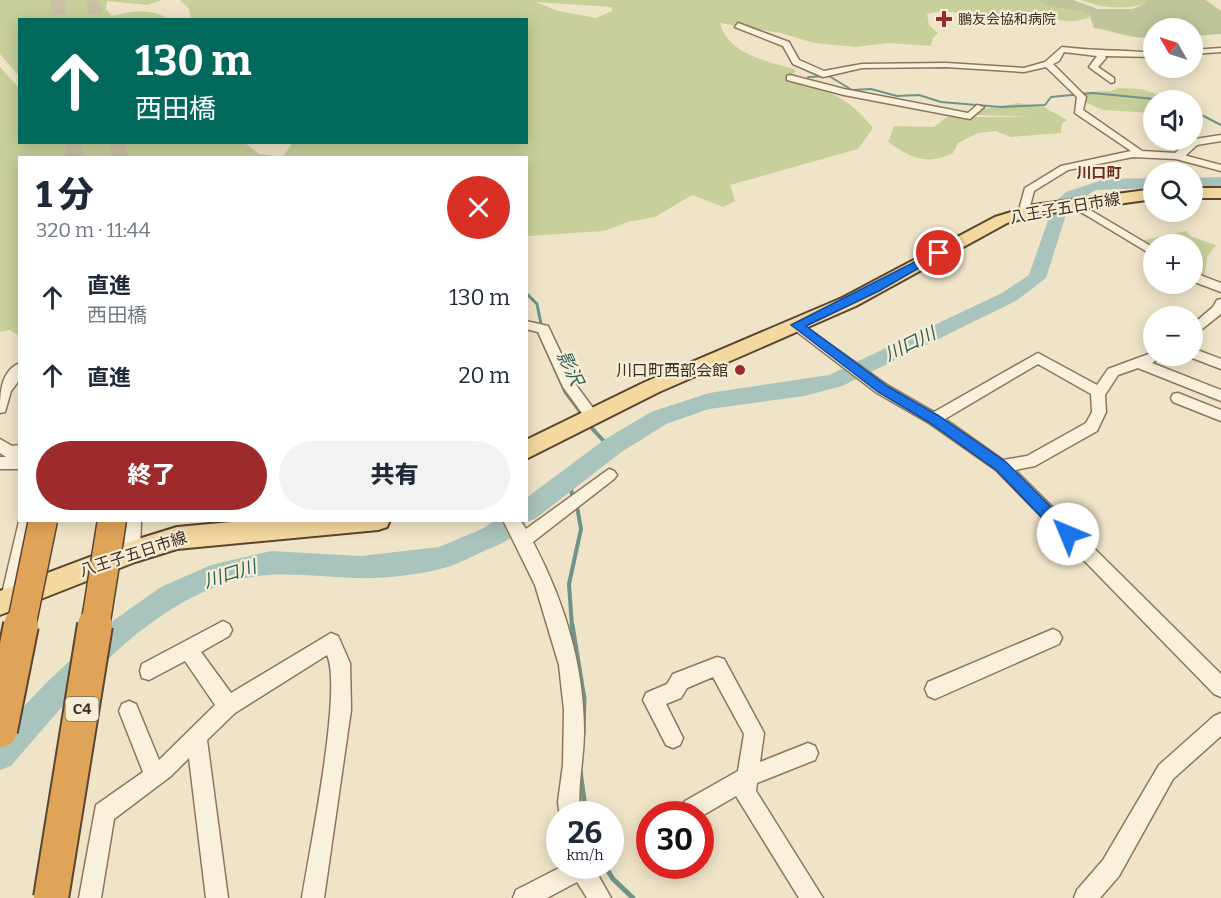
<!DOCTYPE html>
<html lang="ja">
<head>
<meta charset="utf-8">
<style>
  body { margin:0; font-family:Bitter,"Noto Sans JP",serif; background:#f2f2f3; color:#1f2937; height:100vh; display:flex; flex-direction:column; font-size:22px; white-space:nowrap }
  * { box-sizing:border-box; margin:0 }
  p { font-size:20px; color:#747a83 }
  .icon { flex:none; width:33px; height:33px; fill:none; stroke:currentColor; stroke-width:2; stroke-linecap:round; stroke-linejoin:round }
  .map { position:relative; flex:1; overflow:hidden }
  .sheet { position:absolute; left:18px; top:156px; width:510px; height:366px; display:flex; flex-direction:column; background:#fff; border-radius:0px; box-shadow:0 3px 15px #0003 }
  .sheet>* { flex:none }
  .banner { position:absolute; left:18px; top:18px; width:510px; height:126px; border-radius:0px; box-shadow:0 3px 15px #0003; background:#00695c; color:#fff; overflow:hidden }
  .needle { width:39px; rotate:309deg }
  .controls { position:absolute; left:1143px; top:18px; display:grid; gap:12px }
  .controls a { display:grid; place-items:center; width:60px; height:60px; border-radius:50%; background:#fff; box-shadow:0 3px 15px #0003; font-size:30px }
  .speed { position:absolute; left:546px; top:801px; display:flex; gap:12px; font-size:30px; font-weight:700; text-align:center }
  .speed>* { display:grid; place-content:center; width:78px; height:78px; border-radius:50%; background:#fff; box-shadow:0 3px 15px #0003; line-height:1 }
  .speed small { font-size:15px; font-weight:400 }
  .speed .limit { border:9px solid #d22; background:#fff; color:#111 }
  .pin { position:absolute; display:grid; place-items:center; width:51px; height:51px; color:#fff; margin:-26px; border:3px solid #fff; border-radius:50%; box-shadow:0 2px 6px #0007 }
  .me { position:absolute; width:66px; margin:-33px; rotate:315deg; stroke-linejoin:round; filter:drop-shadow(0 0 4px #0008) }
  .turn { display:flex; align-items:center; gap:21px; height:126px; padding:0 18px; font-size:27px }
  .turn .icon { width:78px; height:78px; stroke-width:2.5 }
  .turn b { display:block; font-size:42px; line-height:51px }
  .round { display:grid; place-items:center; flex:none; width:63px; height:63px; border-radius:32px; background:#f2f2f3 }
  .head { display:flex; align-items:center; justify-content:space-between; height:102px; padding:0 18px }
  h1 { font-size:36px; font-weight:800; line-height:45px }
  .cta { display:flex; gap:12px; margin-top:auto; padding:12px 18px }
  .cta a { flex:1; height:69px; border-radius:36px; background:#9e2a2b; color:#fff; font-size:24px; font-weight:800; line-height:69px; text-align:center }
  .cta a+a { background:#f2f2f3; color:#1f2937 }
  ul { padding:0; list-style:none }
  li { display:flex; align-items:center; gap:18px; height:78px; padding:0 18px }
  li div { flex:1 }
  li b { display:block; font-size:22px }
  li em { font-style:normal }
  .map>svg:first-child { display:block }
</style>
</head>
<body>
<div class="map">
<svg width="1221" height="898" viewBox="0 0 1221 898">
  <rect width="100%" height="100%" fill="#f0e4c8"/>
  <!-- green -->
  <path fill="#c9cf9b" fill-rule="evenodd" d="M0 0H162L147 5 107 1 106 9 112 16C132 11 152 8 168 19L20 20 19 76 0 54Z
    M180 0H1043L1080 9 1089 14V18C1079 20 1070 23 1060 20 1042 16 1024 6 1005 16L1002 22C977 21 951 5 927 14L929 25 938 33 933 38 931 46 889 43 855 47 814 43 781 33 720 23C728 55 769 61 796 70L789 82C830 91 846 95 873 128L858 149 730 185 735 201 723 207 692 195 655 217 628 222 604 231 527 236 526 158H20L19 336 10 330 0 332V67L19 88 20 142 245 143 259 154 283 157 292 143 526 142V20L191 19 189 9ZM536 2 611 7 612 11 596 18 558 11Z
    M1081 0H1147L1148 3C1125 10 1103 9 1081 0Z
    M1118 88 1141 89 1174 100H1154L1153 113 1103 110 1085 102 1082 92 1111 91Z
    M1018 103 1044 107 1067 120 1062 124 1061 133 1011 137 995 131 978 133 958 143 953 153C926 166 912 158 888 142L894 126 934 127 947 117H1031L976 115 983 109Z
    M1186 231 1192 237 1216 245 1207 257 1204 277 1193 272 1192 244H1154L1153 249 1140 241Z"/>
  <!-- cemetery -->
  <path fill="#bfc49a" d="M1037 0H1073L1098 9H1132L1147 3 1146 0H1206L1221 11V34L1193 36 1192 28H1154L1153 37C1132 40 1115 31 1094 28L1089 14C1072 6 1056 11 1037 0Z"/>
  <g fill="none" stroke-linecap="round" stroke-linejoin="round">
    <!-- stream-far3 -->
    <path stroke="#6f938a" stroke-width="2" d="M808 77 829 76 852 90 871 89 897 96 919 95 941 102 1001 107 1045 105 1051 97 1093 93 1164 100
      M1192 110 1221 125
      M1075 210 1091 218"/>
    <!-- stream-far2 -->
    <path stroke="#6f938a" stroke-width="3" d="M526 293 537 304 541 324 537 330 565 392 580 412"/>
    <!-- stream-far1 -->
    <path stroke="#6f938a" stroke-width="4" d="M579 410 582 415
      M588 424 611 449
      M570 481 572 495
      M572 627 569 584 581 529 577 506"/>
    <!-- stream -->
    <path stroke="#6f938a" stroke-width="5" d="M572 625 584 699 583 734
      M580 771 586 814
      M605 866 613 879 633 898"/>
    <!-- river -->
    <path fill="#a9c4bc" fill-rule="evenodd" d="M1221 177V187L1192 188V178Z
      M1154 178V188L1096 190 1069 205 1046 278 1016 301 842 386 804 396 709 409 666 424 620 453 535 519 526 522C519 536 500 545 486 550 471 557 455 566 440 569 417 575 381 579 358 578 312 577 268 568 223 584 135 615 70 698 11 766L0 770V732L46 683 110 623 161 587 211 565 271 551 361 556 439 547 484 528 495 520H526V498L604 440 651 412 709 393 829 375 1002 293 1029 275 1054 203 1066 192 1105 179Z"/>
    <!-- motorway-tunnel-far1 -->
    <path stroke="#ccc0a6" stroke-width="14" stroke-dasharray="14 7" stroke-linecap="butt" d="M58 0 59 20
      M93 0 96 20"/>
    <!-- motorway-tunnel -->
    <path stroke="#ccc0a6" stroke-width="17" stroke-dasharray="17 8" stroke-linecap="butt" d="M73 142 75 158
      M117 142 120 158"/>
    <!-- minor casing -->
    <g stroke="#8d765c" stroke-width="3">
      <path id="minor" d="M738 23 789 42 799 60 824 71 862 64 946 63 1024 68 1045 62 1062 47C1093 51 1123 50 1154 53V57L1105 56 1106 58 1098 67 1114 78V82L1111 83 1089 67 1097 56 1064 52 1059 61 1053 64 1086 97 1083 110 1142 151 1176 153 1221 165V171L1176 159 1133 157 1068 170 1034 191 1030 206 1032 211 1023 213 1020 206 1025 188 1061 166 1131 151 1075 113 1077 97 1046 67 1024 72 946 67 862 68 823 77 793 64 783 46 735 27Z
        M1221 48V52L1192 54V50Z
        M790 75 844 89 968 113 977 105 984 107 970 119 844 95 787 80V76Z
        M1075 201 1154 248V256L1071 206V202Z
        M1192 272 1221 283V292L1192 281Z
        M1221 299V314L1192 337V325L1213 307 1217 300Z
        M526 321 548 326 576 385 599 416 597 420H587L563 387 538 332 526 329Z
        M797 321 887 385 934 412 1038 353 1097 385 1108 369 1154 352V356H1163L1152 363 1221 390V401L1138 368 1118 375 1105 395 1106 412 1097 431 1035 466 1015 470 1221 674V697L1214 694 996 470 929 423 877 393 792 328 791 325 792 322ZM1038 364 1091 394 1092 412 1086 423 1027 456 1003 460 945 419Z
        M1192 348 1221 359V369L1187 356H1192Z
        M20 363V379L11 391 5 412 0 413C0 395 0 371 20 363Z
        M1178 393 1221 410V421L1173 402 1171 398 1173 394Z
        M0 439 12 446 20 445V469H0V457H6L0 453Z
        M609 469 614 471 617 475 614 479 533 542C564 601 584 665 584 731 584 759 577 787 580 814H560V817L558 802 563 765 564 710 559 665 535 585 503 520H520L526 529Z
        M20 517V520H34L19 598 16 604 10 606 4 604 1 598Z
        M125 520H141L140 552 138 557 132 559 126 557 124 552Z
        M223 621 229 624 232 630 229 636 201 652 231 693 331 633 338 636 350 663 351 710 324 898H302C309 852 343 689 327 655L235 713 207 740 228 898H206L189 758 171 776 114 819 101 898H79L96 805 143 772 119 711 122 704 129 701 136 704 159 760 215 705 185 661 149 680 142 678 140 671 142 664Z
        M1053 629 1059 632 1062 638 1059 644 935 699 928 696 925 689 928 682Z
        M717 657 724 659 764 733 760 762 808 743 815 746 818 753 815 760 757 783 756 791 823 898H799L736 796 700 817V814H685L682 809 685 801 738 771 744 734 713 677 687 688 681 698 666 704 683 738 680 745 673 748 666 745 643 700 646 693 667 684 673 674Z
        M1221 713V736L1173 779 1119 876 1100 898H1074L1077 890 1103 860 1159 765 1214 716Z
        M563 866H593L611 898H587L577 882 547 898H513L516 890Z"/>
    </g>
    <!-- tertiary casing -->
    <g stroke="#8d765c" stroke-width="3">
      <path id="tertiary" d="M1221 135V141L1197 145 1182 159 1172 156 1189 140Z"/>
    </g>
    <!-- primary casing -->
    <g stroke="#5b4430" stroke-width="4">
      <path id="primary" d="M1192 188H1221V198H1192Z
        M1154 189V199L1036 215 1007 223 856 306 659 392 526 459V440L645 382 842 298 995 217 1034 205Z
        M253 520H390L387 527 378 530 177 549 135 562 0 615V591L132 541 177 527Z"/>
    </g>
    <!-- minor -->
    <use href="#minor" fill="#faf1dc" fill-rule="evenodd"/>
    <!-- tertiary -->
    <use href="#tertiary" fill="#faf1dc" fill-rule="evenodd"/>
    <!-- primary -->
    <use href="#primary" fill="#f3d9a0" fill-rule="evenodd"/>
    <!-- motorway-bridge-far1 casing -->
    <g stroke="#5b4430" stroke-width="31" stroke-linecap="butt">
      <path id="motorway-bridge-far1" d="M21 627 43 520
        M95 627 112 520"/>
    </g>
    <!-- motorway-bridge casing -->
    <g stroke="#5b4430" stroke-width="38" stroke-linecap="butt">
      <path id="motorway-bridge" d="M0 730 21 625
        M51 898 95 625"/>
    </g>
    <!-- motorway-bridge-far1 -->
    <use href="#motorway-bridge-far1" stroke="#e0a458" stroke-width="28"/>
    <!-- motorway-bridge -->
    <use href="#motorway-bridge" stroke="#e0a458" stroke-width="34"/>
  </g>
  <!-- route -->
  <path fill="#1a73e8" stroke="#114b97" stroke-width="1.5" d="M936 251 945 253 879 291 806 326 887 386 939 416 1006 462 1073 529 1075 534 1073 538H1062L996 470 930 423 878 392 791 325Z"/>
  <!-- markers -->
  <g fill="#9e2a2b" stroke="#f7eed8" stroke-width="2">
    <path d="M941 10h6v6h6v6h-6v6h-6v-6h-6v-6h6z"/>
    <circle cx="740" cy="370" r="6"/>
  </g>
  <g text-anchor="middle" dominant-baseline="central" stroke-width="4.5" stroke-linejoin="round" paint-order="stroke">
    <!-- far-poi labels -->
    <g font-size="14" fill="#3d2e20" stroke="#f7eed8" text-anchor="start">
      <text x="958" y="19">鵬友会協和病院</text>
    </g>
    <!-- far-neighbourhood labels -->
    <g font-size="15" font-weight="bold" fill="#6b2e1e" stroke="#f7eed8">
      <text x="1099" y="173">川口町</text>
    </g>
    <!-- shield labels -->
    <rect fill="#f7eed8" stroke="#756857" stroke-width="1.5" x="65.5" y="697" width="33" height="24" rx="4.5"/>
    <g font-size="15" font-weight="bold" fill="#3d2e20">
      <text x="82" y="709">C4</text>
    </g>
    <!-- street labels -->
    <g font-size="16" fill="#3d2e20" stroke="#f7eed8">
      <text transform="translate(1065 208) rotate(-10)">八王子五日市線</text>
      <text transform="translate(133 554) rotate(-18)">八王子五日市線</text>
    </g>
    <!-- poi labels -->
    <g font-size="16" fill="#3d2e20" stroke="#f7eed8" text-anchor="end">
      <text x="728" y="370">川口町西部会館</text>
    </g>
    <!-- water labels -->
    <g font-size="18" font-style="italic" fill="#2f5d5a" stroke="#f7eed8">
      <text transform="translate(910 344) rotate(-26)">川口川</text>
      <text transform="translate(570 368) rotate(64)">影沢</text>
      <text transform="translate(230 574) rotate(-17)">川口川</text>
    </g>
  </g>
</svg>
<div class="controls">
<a><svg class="needle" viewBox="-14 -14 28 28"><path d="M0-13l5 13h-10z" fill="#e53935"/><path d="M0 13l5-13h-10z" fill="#747a83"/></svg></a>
<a><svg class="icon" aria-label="sound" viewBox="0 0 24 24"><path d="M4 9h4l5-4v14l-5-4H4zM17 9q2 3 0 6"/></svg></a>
<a><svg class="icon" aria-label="search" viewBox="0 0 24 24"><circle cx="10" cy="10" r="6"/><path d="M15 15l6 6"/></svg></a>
<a>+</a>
<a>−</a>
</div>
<div class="speed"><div>26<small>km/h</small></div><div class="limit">30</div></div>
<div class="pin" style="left:939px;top:253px;background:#d93025"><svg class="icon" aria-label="arrive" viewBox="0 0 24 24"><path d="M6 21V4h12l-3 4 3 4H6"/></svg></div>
<svg class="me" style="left:1068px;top:534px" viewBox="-20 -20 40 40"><circle r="19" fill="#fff"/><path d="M0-13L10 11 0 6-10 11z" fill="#1a73e8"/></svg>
<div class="banner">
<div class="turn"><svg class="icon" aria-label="ahead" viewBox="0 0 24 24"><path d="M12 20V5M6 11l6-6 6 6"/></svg><div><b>130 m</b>西田橋</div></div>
</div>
<section class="sheet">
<div class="head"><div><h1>1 分</h1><p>320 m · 11:44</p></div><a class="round" style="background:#d93025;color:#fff"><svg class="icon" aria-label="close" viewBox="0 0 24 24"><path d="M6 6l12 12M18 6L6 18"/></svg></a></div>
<ul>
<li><svg class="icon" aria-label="ahead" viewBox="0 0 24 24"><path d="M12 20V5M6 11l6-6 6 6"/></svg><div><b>直進</b><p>西田橋</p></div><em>130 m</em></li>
<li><svg class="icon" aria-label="ahead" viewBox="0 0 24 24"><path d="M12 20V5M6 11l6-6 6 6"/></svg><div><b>直進</b></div><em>20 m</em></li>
</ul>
<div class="cta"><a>終了</a><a>共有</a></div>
</section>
</div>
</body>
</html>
